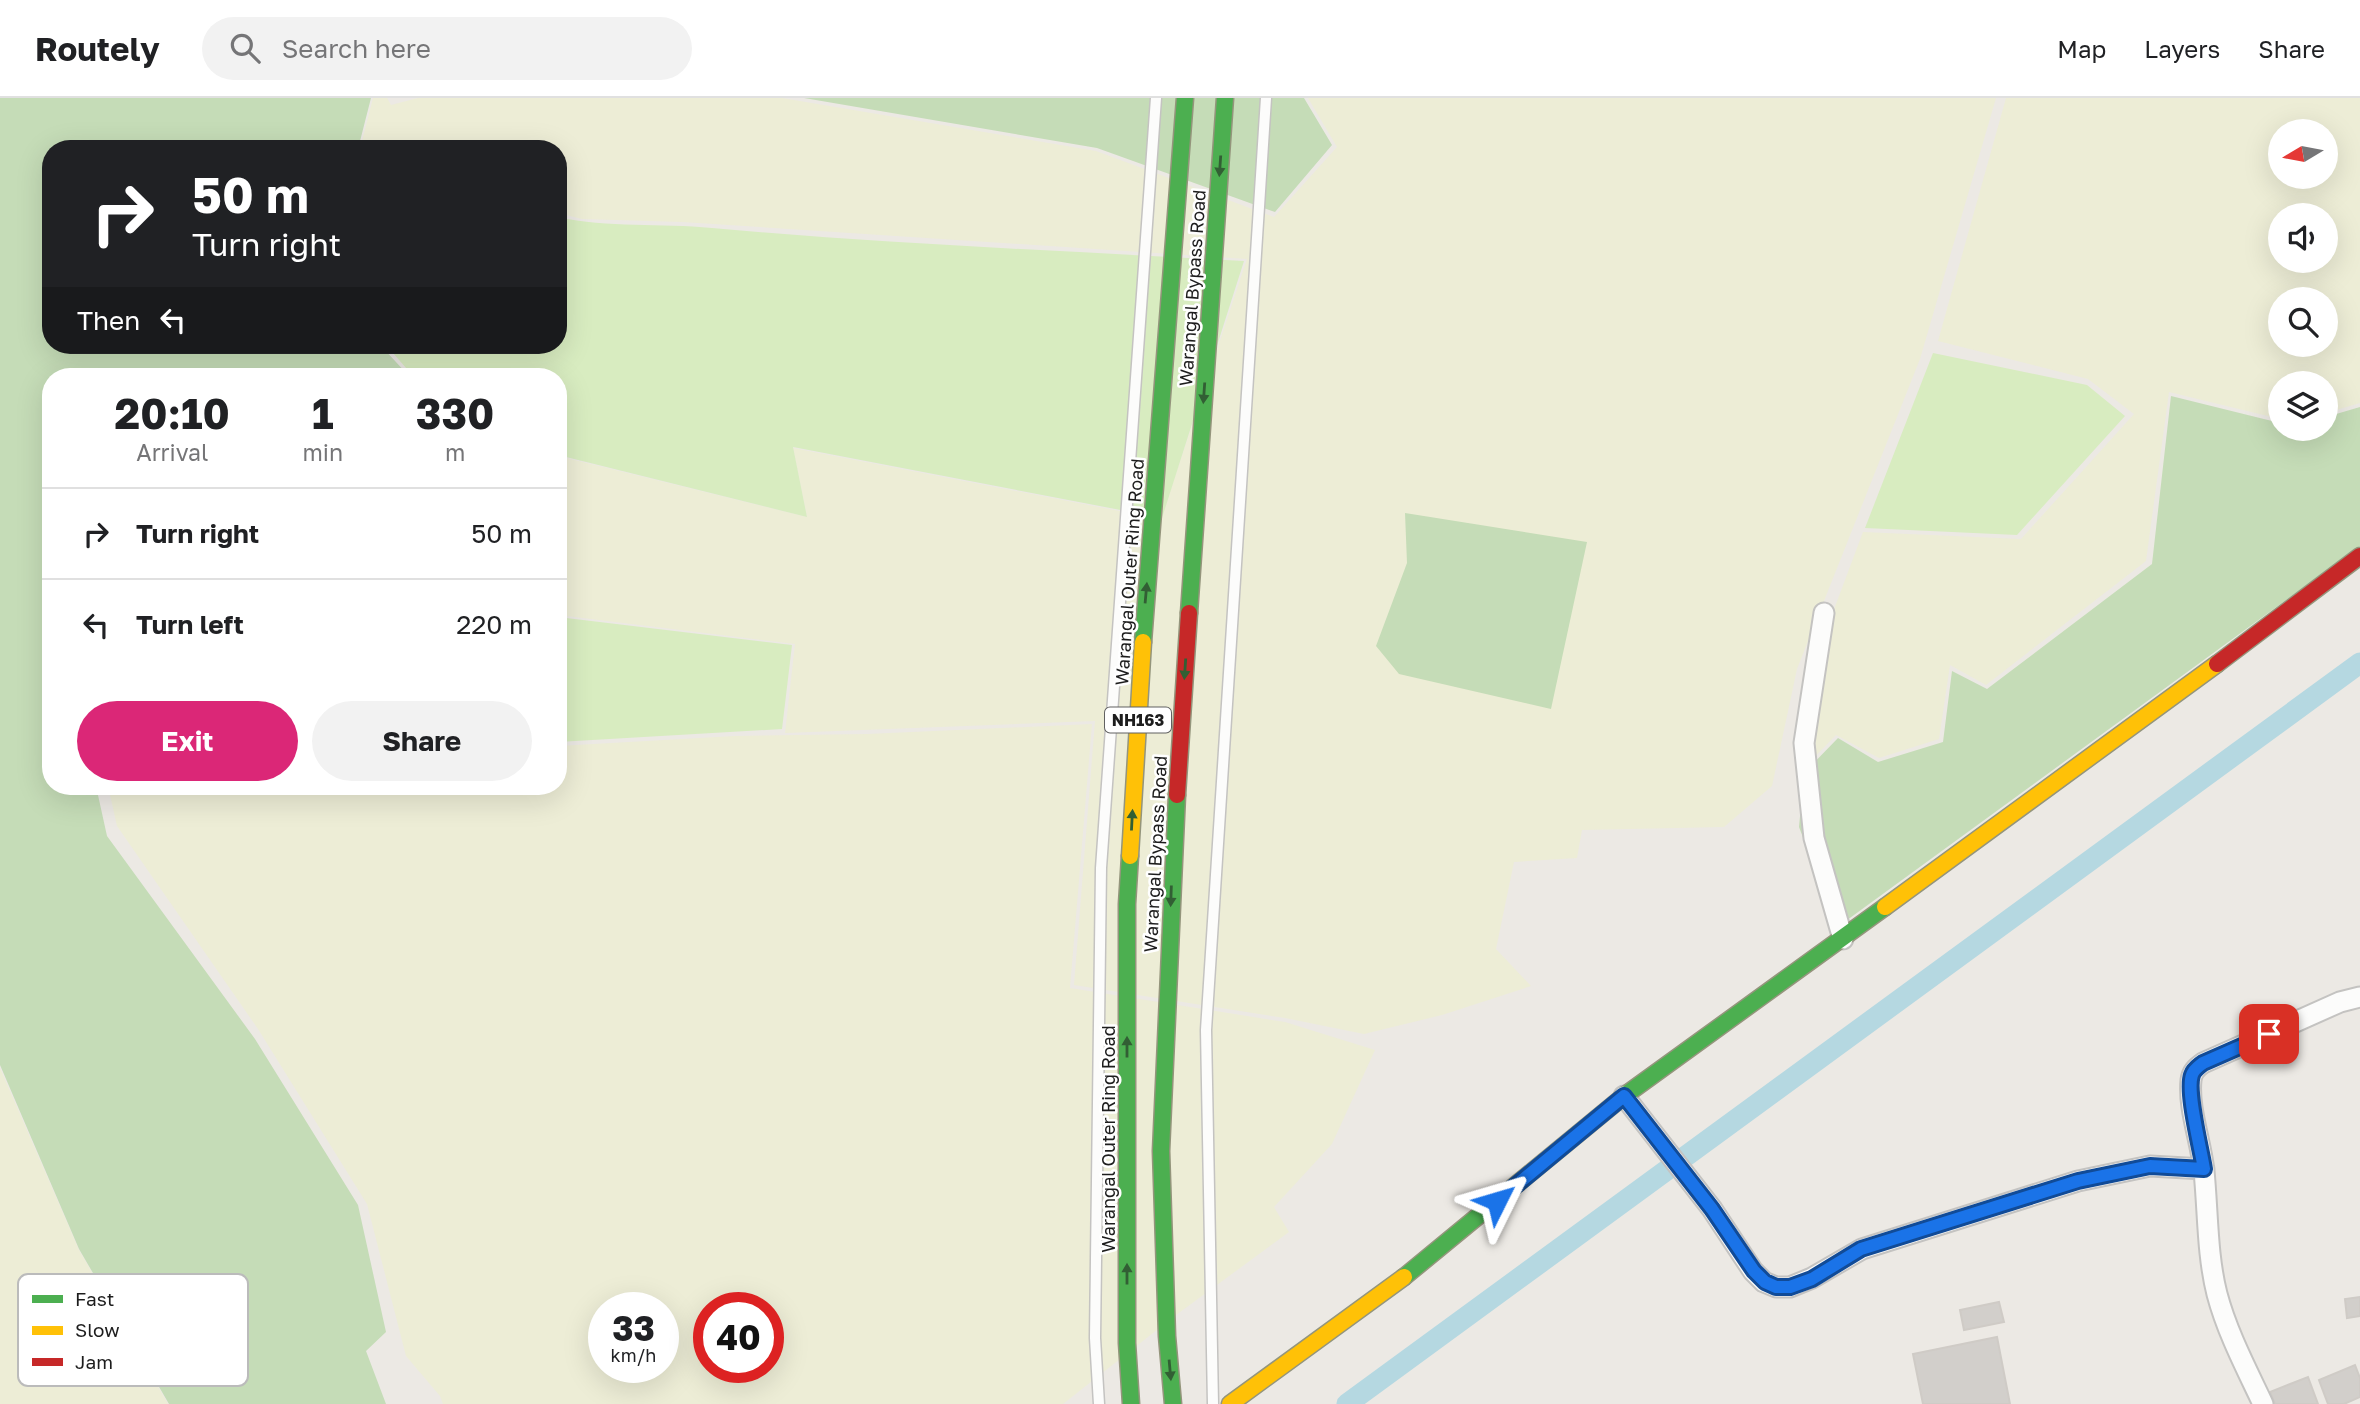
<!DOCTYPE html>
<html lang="en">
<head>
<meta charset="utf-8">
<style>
  body { margin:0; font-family:"Golos Text",sans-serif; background:#f2f2f2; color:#202124; height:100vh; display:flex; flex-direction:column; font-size:26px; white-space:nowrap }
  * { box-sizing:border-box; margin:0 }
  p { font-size:23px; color:#757577 }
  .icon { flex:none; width:38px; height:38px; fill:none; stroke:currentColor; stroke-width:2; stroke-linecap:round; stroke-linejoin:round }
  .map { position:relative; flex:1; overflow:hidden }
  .sheet { position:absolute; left:42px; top:270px; width:525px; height:427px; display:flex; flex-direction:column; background:#fff; border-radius:28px; box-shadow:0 7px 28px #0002 }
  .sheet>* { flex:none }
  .banner { position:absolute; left:42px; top:42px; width:525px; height:214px; border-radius:28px; box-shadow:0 7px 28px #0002; background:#202124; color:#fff; overflow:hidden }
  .needle { width:46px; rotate:260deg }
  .buttons { position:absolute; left:2268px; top:21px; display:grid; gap:14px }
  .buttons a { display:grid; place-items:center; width:70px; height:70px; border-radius:50%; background:#fff; box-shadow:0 7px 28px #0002; font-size:35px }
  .speed { position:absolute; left:588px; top:1194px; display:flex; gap:14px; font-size:35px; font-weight:700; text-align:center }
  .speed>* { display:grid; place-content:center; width:91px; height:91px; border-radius:50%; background:#fff; box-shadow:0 7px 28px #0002; line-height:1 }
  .speed small { font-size:18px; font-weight:400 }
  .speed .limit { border:10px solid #d22; background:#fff; color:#111 }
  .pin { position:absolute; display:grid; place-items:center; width:60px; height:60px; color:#fff; margin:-30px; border-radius:14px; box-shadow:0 4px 10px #0006 }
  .me { position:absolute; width:77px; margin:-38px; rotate:50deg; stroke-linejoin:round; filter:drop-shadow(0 0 5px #0008) }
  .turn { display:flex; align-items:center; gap:24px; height:147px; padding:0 35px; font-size:32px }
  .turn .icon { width:91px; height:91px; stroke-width:2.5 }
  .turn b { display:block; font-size:49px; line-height:60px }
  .then { display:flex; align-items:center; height:66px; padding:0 35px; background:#0003; gap:14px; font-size:26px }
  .eta { display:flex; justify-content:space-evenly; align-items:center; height:119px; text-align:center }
  .eta b { font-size:42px; font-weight:700; line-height:49px }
  .cta { display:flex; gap:14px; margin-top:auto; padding:14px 35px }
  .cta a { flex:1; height:80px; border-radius:42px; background:#db2777; color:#fff; font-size:28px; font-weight:700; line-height:80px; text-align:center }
  .cta a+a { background:#f2f2f2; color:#202124 }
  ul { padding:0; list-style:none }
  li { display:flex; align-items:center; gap:21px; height:91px; padding:0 35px; border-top:2px solid #e0e0e0 }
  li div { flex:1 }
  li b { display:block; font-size:26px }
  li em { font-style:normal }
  header { display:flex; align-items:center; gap:42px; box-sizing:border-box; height:98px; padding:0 35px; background:#fff; border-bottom:2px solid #e0e0e0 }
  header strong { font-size:33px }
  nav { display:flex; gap:38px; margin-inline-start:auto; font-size:24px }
  .search { width:490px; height:63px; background:#f2f2f2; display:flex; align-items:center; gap:18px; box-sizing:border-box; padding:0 24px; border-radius:38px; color:#757577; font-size:26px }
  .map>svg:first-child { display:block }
</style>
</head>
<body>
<header>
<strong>Routely</strong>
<div class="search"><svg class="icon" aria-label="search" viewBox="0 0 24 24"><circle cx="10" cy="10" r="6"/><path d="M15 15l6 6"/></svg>Search here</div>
<nav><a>Map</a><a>Layers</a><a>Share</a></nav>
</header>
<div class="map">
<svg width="2360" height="1306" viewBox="0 0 2360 1306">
  <rect width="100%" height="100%" fill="#ece9e4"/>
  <!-- farmland -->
  <path fill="#ededd6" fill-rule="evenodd" d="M373 0H387L391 7 418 0H782L1096 53 1274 119 1337 49 1308 0H1996L1920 261 1797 571 1772 688 1724 729 1582 732 1577 760 1514 764 1496 851 1531 888 1442 917 1364 936 1285 920 1074 887 1095 623 785 635 795 546 558 517V358L807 419 793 350 1161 421 1247 161 682 124 582 121 558 115V51H360Z
    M2006 0H2360V305L2326 315V285H2280V321L2169 294 2146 463 1986 587 1950 567 1939 641 1879 660 1836 637 1802 672 1812 570 1863 434 2021 441 2134 316 2088 281 1938 243ZM2280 33H2326V79H2280ZM2280 117H2326V163H2280ZM2280 201H2326V247H2280Z
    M1092 626 1070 890 1285 924 1375 952 1332 1046 1274 1109 1289 1134 1172 1220 1063 1306H443L440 1298 406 1258 367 1106 258 931 117 728 108 688H558V648L735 638 867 636ZM604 1209H663V1269H604ZM709 1209H768V1269H709Z
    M0 970 79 1152 168 1306H0Z"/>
  <!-- grass -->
  <path fill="#d8ecc0" d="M558 119C608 130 661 125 712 130 889 146 1067 153 1244 163L1162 420 793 349 807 419 558 357V278H413L386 247H558Z
    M1933 255 2087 287 2125 318 2017 437 1865 430Z
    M558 519 792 547 782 631 558 644Z"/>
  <!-- forest -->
  <path fill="#c5dcb7" d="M0 0H371L358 51H51V247H376L382 249 409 278H51V688H96L107 738 255 941 358 1107 386 1234 366 1253 386 1306H169L79 1151 0 967Z
    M804 0H1304L1332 47 1275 114 1097 50Z
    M2171 298 2280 325V331H2326V319L2360 309V448L1843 825 1827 802 1799 729 1804 675 1838 640 1878 664 1943 644 1952 573 1987 591 2152 466Z
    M1405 415 1587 444 1551 611 1399 576 1376 548 1407 465Z"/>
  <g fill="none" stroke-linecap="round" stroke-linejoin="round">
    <!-- canal -->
    <path stroke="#b5d8e1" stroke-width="21" d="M1347 1306 2360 565"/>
  </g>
  <!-- building -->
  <path fill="#d2cfcb" stroke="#cfcbc6" stroke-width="2" d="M2360 1199V1218L2347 1220 2345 1201Z
    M1999 1204 2004 1224 1964 1232 1960 1212Z
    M1997 1239 2010 1306H1923L1913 1256Z
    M2355 1267 2360 1280V1299L2344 1306H2328L2319 1282Z
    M2308 1279 2318 1306H2275L2270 1294Z"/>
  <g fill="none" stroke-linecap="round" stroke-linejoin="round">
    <!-- lane casing -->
    <g stroke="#c4c3c1" stroke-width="13">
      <path id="lane" d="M1099 1306 1095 1240 1101 770 1156 0
        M1213 1306 1206 932 1266 0"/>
    </g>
    <!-- street casing -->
    <g stroke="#c4c3c1" stroke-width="23">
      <path id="street" d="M1824 515 1804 645 1814 740 1843 841
        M1624 998 1712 1111 1753 1173 1764 1184 1776 1189H1790L1812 1180 1862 1151 2078 1083 2150 1068 2204 1071
        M2263 1306C2246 1270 2227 1234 2217 1196 2207 1157 2208 1113 2204 1073 2201 1044 2188 1010 2191 982 2192 974 2196 970 2203 965L2340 904 2360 899"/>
    </g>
    <!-- fast casing -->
    <g stroke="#94957c" stroke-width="19">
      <path id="fast" d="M1189 515 1225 0
        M1143 544 1185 0
        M1130 758 1127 806V1245L1131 1306
        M1404 1179 1624 998 1885 809
        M1173 1306 1167 1238 1161 1053 1177 697"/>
    </g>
    <!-- slow casing -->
    <g stroke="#94957c" stroke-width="19">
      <path id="slow" d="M1130 758 1143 544
        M1885 809 2217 566
        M1230 1306 1404 1179"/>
    </g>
    <!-- jam casing -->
    <g stroke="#94957c" stroke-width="19">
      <path id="jam" d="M2217 566 2360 458
        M1177 697 1189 515"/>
    </g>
    <!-- lane -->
    <use href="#lane" stroke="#fcfcfb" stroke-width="10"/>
    <!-- street -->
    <use href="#street" stroke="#fcfcfb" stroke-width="19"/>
    <!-- fast -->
    <use href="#fast" stroke="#4caf50" stroke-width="16"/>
    <!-- slow -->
    <use href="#slow" stroke="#ffc107" stroke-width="16"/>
    <!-- jam -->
    <use href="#jam" stroke="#c62828" stroke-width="16"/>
  </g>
  <!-- one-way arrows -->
  <defs><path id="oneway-solid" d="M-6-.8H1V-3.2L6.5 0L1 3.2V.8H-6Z" transform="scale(1.75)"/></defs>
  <g fill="#325f34">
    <use href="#oneway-solid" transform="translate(1220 68) rotate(94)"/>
    <use href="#oneway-solid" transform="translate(1204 295) rotate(94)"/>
    <use href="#oneway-solid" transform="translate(1146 495) rotate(-85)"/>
    <use href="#oneway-solid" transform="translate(1185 571) rotate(94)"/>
    <use href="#oneway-solid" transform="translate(1132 722) rotate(-87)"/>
    <use href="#oneway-solid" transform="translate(1171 798) rotate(92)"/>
    <use href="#oneway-solid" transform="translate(1127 949) rotate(-90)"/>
    <use href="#oneway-solid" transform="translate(1127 1176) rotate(-90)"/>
    <use href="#oneway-solid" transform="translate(1170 1272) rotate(85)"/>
  </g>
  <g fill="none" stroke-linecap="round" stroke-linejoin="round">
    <!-- route casing -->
    <g stroke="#114b97" stroke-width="18">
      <path id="route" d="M1497 1103 1624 998 1712 1111 1754 1173 1765 1184 1776 1189H1790L1812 1181 1861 1151 2078 1083 2150 1068 2204 1071C2201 1051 2186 994 2192 977 2194 971 2198 969 2203 965L2269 936"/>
    </g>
    <!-- route -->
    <use href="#route" stroke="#1a73e8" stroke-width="12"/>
  </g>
  <g text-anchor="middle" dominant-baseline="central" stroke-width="5" stroke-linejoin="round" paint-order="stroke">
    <!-- shield labels -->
    <rect fill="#fff" stroke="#616161" stroke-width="2" x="1105" y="609.5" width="66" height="25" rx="5"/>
    <g font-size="16" font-weight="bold" fill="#1d1d1d">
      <text x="1138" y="622">NH163</text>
    </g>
    <!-- street labels -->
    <g font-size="18" fill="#1d1d1d" stroke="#fff">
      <text transform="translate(1192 190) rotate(-86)">Warangal Bypass Road</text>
      <text transform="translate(1129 474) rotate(-86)">Warangal Outer Ring Road</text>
      <text transform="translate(1155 756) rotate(-87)">Warangal Bypass Road</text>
      <text transform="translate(1108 1041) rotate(-90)">Warangal Outer Ring Road</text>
    </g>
  </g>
  <!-- legend -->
  <rect x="18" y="1176" width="230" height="112" rx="10" fill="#fff" stroke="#bbb" stroke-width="2"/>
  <rect x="32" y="1197" width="31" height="8" fill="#4caf50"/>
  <rect x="32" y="1228" width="31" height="9" fill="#ffc107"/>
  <rect x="32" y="1260" width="31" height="8" fill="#c62828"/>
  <g font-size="19" fill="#1d1d1d">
    <text x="75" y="1208">Fast</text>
    <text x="75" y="1239">Slow</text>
    <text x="75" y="1271">Jam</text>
  </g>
</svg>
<div class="buttons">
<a><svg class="needle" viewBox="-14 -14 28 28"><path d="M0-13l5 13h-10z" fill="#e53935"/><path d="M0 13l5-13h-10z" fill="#757577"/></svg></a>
<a><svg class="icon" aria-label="sound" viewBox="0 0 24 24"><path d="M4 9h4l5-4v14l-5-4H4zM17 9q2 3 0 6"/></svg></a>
<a><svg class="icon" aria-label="search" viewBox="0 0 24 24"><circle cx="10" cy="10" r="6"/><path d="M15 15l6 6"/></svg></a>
<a><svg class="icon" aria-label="layers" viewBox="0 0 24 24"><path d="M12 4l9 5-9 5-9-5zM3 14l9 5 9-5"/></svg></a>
</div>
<div class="speed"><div>33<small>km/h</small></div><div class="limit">40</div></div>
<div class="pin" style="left:2269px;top:936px;background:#d93025"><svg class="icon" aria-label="arrive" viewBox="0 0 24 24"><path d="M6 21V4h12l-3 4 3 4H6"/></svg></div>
<svg class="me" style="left:1497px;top:1103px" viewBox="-20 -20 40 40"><path d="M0-17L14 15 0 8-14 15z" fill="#1a73e8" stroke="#fff" stroke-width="4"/></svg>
<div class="banner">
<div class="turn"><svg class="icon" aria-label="right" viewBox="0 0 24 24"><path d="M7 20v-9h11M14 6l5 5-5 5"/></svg><div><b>50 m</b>Turn right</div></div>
<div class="then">Then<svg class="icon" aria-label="left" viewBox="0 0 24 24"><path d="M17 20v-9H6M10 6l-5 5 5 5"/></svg></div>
</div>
<section class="sheet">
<div class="eta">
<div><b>20:10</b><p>Arrival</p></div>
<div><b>1</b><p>min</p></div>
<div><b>330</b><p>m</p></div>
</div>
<ul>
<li><svg class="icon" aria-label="right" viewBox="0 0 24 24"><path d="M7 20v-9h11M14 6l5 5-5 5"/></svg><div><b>Turn right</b></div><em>50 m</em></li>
<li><svg class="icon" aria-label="left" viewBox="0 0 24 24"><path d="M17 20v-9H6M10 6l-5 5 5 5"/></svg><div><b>Turn left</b></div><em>220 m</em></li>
</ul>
<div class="cta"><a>Exit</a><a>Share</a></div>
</section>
</div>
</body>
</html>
